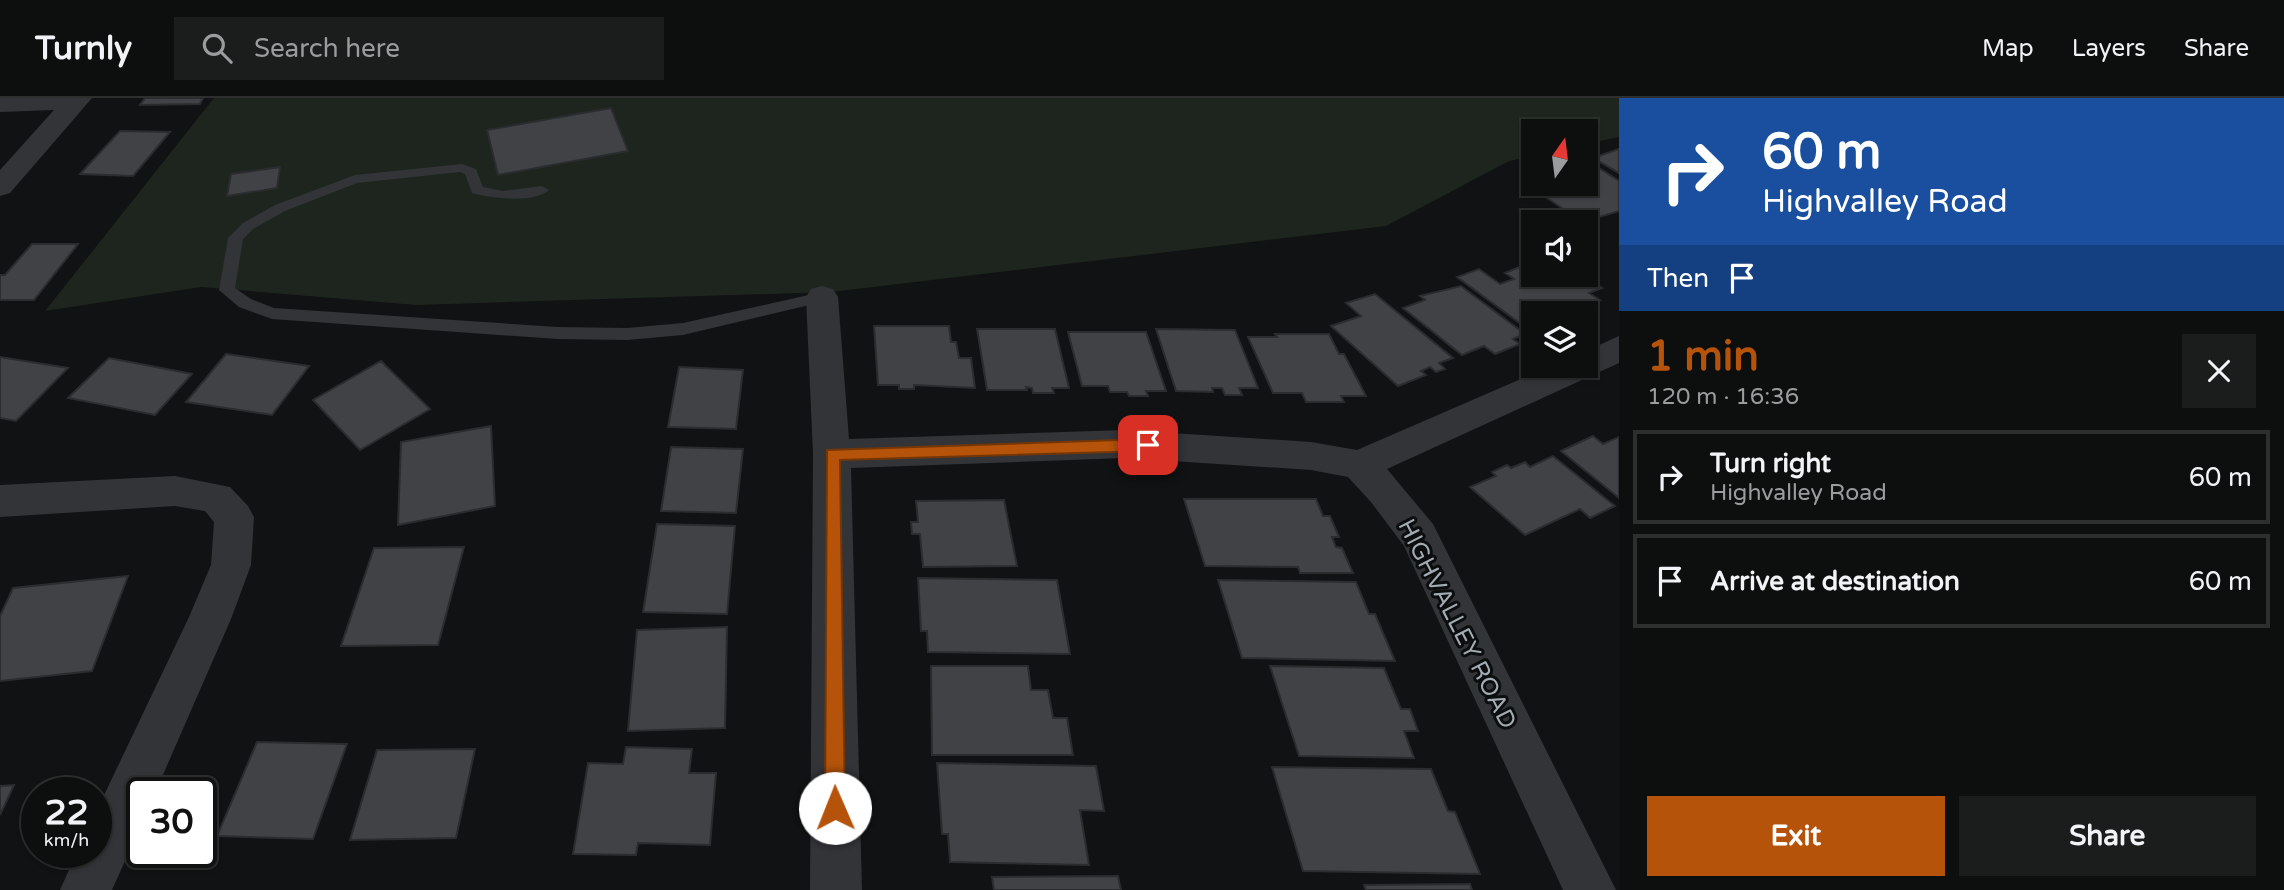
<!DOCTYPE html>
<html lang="en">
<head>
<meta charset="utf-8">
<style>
  body { margin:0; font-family:"Varela Round",sans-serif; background:#1b1c1c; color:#f1f3f6; height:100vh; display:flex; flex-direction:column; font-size:26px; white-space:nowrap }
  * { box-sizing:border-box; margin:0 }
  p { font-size:23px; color:#9a9c9e }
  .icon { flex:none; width:38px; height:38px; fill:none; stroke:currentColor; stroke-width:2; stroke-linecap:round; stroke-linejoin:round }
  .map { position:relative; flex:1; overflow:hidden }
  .drawer { display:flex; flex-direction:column; background:#0d0e0e; width:665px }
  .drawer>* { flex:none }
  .hud { background:#1a4fa0; color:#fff; overflow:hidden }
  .needle { width:46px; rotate:14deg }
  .fabs { position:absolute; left:1521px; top:21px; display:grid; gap:14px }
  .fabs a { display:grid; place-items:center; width:77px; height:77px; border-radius:0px; background:#0d0e0e; box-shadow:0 2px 5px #0004,0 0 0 2px #2d2e2e; font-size:35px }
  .speed { position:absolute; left:21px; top:679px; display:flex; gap:14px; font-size:35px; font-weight:700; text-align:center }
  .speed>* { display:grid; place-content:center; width:91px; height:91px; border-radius:50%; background:#0d0e0e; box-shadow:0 2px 5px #0004,0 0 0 2px #2d2e2e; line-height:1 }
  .speed small { font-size:18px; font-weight:400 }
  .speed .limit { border:4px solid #111; border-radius:10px; background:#fff; color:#111 }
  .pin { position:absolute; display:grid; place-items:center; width:60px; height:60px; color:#fff; margin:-30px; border-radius:14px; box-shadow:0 4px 10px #0006 }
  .me { position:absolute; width:77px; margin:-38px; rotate:359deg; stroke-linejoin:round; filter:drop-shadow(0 0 5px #0008) }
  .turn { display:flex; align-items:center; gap:24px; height:147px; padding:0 28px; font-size:32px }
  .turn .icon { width:91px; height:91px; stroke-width:2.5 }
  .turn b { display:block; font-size:49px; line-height:60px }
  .then { display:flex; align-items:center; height:66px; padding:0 28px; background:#0003; gap:14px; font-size:26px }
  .round { display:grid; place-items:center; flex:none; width:74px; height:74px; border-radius:0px; background:#1b1c1c }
  .head { display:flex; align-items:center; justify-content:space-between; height:119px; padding:0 28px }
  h1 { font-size:42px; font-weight:800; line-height:52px; color:#b45309 }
  .primary-button { display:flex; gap:14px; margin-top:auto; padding:14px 28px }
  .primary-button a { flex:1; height:80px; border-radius:0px; background:#b45309; color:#fff; font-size:28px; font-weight:800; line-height:80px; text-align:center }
  .primary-button a+a { background:#1b1c1c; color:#f1f3f6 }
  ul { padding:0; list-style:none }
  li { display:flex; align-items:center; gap:21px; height:94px; margin:0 14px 10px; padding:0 14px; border:4px solid #2d2e2e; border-radius:0px }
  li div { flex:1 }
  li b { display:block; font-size:26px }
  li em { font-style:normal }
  header { display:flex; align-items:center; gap:42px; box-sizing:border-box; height:98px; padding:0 35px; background:#0d0e0e; border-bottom:2px solid #2d2e2e }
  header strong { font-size:33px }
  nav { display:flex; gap:38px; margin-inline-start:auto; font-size:24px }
  .search { width:490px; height:63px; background:#1b1c1c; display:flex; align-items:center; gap:18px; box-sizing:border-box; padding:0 24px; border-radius:0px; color:#9a9c9e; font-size:26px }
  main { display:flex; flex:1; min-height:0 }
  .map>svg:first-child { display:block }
</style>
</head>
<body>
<header>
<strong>Turnly</strong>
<div class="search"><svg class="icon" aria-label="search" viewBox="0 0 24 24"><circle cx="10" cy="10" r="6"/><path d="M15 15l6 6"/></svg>Search here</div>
<nav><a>Map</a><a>Layers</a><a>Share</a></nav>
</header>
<main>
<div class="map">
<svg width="1619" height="792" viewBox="0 0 1619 792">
  <rect width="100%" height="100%" fill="#111213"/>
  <!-- green -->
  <path fill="#1e251e" d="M214 0H1619V39L1586 46V33H1533V58L1509 63 1386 128 831 194 416 207 201 189 45 213Z"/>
  <!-- building -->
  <path fill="#404246" stroke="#2b2c2f" stroke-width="2" d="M145 0H203L200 6 140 7Z
    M611 10 628 53 498 77 487 32Z
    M120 33 170 34 133 78 80 76Z
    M1619 51V75L1593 60Z
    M1590 64 1619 83V113L1583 124 1541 96 1546 94 1534 86H1586V66Z
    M280 69 277 90 227 98 231 76Z
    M32 146H78L34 202H0V177H5Z
    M1522 168 1533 177H1582L1602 190 1589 195 1600 202 1596 203 1598 205 1584 211 1593 217 1586 220V215H1533V235L1457 179 1479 171 1500 186 1514 181 1505 175Z
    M1461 188 1525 236 1513 241 1520 246 1495 256 1484 248 1462 257 1403 210 1425 202 1420 198Z
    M1375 196 1453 260 1439 265 1445 271 1436 274 1430 269 1421 273 1426 277 1398 288 1331 228 1361 218 1346 205Z
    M874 228H949L951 244H956L959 260H971L975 290 914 287V291H899V287H878Z
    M977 231H1055L1069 290H1052L1054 295H1033L1032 290 1026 289 1027 292H987Z
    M1156 231 1235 232 1258 290H1239L1242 297H1225L1222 290H1212L1213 294 1176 293Z
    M1068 234H1146L1166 293H1146L1148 298H1129L1127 294H1110L1108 288H1082Z
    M1275 236H1329L1339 256H1344L1366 298H1341L1344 304H1306L1302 295H1273L1248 239H1277Z
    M226 256 309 268 272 317 186 304Z
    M0 259 68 270 16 323 0 320Z
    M109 260 192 276 155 317 68 300Z
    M381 263 430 311 360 352 313 302Z
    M679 269 743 272 736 331 668 329Z
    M491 328 495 408 398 427 401 344Z
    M1593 338 1603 346 1619 339V400L1561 353Z
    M671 349 743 351 736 415 661 413Z
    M1553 358 1615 408 1590 420 1580 411 1525 437 1470 389 1496 378 1492 374 1507 367 1511 370 1525 364 1530 369Z
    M1184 401H1316L1323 418H1330L1339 439H1332L1336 449 1342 450 1353 475H1300L1298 469 1205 468Z
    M1004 402 1017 468 923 469 920 436H912L911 424H918L916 403Z
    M657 426 735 428 727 516 643 514Z
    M464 449 438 547 341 548 374 450Z
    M128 478 92 573 0 583V518L13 490Z
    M918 480 1057 482 1070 556 928 554 927 533H921Z
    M1218 482 1356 484 1369 516H1375L1395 563 1242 560Z
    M727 529 725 630 628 633 637 532Z
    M931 568H1028L1031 592H1048L1053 620H1067L1073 657H932Z
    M1270 568 1384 570 1401 611H1410L1418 633H1404L1414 660 1299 658Z
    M257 644 347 646 313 741 217 738Z
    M626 649 692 651 689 675H716L710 747 638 745 636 757 573 756 588 665 623 666Z
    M475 651 456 740 350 742 377 652Z
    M937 665 1096 668 1104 713 1080 712 1089 767 950 764 948 736H942Z
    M1272 669 1431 671 1448 713 1455 714 1480 776 1303 773Z
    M14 687 0 717V688Z
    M1118 778 1121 792H994L992 779Z
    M1470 786 1472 792H1366L1364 787Z"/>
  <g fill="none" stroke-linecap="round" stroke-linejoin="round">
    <!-- service -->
    <path fill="#323438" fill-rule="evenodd" d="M462 66 476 71 483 89 503 93 542 88 549 92C533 106 491 100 472 95L465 76 460 74 357 85 285 113 253 131 243 141 235 190 251 201 274 210 558 229 627 230 683 225 822 194 830 199 822 204 683 237 627 242 558 241 272 221 239 209 219 192 228 140 243 125 275 107 355 77Z"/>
    <!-- minor -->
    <path fill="#323438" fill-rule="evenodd" d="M0 0H92L10 95 0 98V72L54 12 0 14Z
      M822 188 833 191 838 199 849 341 1125 332 1311 344 1357 352 1551 268H1586V253L1619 238V265L1387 371 1433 426 1616 792H1563L1404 448 1371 404 1348 379 1311 372 1125 360 851 370 862 792H810L813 356 806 199 811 191Z
      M175 378 230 389 248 408 254 419 251 467 231 521 155 695H142V725L112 792H60L77 754H96V714L189 519 211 467 214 424 205 413 175 408 0 419V387Z"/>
  </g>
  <!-- route -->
  <path fill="#b45309" stroke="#753606" stroke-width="2" d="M1148 341 1156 347 1148 353 840 362 845 710 842 717 835 720 828 717 825 710 827 352Z"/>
  <g text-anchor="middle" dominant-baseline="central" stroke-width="6" stroke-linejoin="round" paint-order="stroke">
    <!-- street labels -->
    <g font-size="24" fill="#a3abb3" stroke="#0c0d0e">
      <text transform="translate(1457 526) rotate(63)">HIGHVALLEY ROAD</text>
    </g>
  </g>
</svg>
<div class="fabs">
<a><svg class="needle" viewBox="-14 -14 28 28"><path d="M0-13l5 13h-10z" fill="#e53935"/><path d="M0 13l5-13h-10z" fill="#9a9c9e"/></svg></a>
<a><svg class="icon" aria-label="sound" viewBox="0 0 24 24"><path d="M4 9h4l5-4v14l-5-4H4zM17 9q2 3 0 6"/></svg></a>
<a><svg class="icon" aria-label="layers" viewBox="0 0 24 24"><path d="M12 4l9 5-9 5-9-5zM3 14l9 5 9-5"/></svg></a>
</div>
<div class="speed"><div>22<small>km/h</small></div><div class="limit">30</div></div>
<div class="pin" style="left:1148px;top:347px;background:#d93025"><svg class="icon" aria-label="arrive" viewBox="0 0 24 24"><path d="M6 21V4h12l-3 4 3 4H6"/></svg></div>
<svg class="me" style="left:835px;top:710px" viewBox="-20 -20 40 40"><circle r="19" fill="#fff"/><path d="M0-13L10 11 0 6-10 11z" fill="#b45309"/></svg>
</div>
<section class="drawer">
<div class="hud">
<div class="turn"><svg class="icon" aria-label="right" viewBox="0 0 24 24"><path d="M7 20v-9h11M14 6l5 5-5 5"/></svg><div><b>60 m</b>Highvalley Road</div></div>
<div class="then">Then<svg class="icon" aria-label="arrive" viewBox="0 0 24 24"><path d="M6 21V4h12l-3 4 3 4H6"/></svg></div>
</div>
<div class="head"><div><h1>1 min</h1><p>120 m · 16:36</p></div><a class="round"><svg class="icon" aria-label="close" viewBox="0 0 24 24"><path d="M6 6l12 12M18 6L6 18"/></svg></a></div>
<ul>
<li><svg class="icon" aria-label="right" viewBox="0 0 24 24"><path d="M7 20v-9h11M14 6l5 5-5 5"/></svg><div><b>Turn right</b><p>Highvalley Road</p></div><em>60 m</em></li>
<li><svg class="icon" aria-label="arrive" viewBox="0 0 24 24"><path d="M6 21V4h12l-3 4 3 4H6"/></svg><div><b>Arrive at destination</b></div><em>60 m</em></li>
</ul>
<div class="primary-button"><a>Exit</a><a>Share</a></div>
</section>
</main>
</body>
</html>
